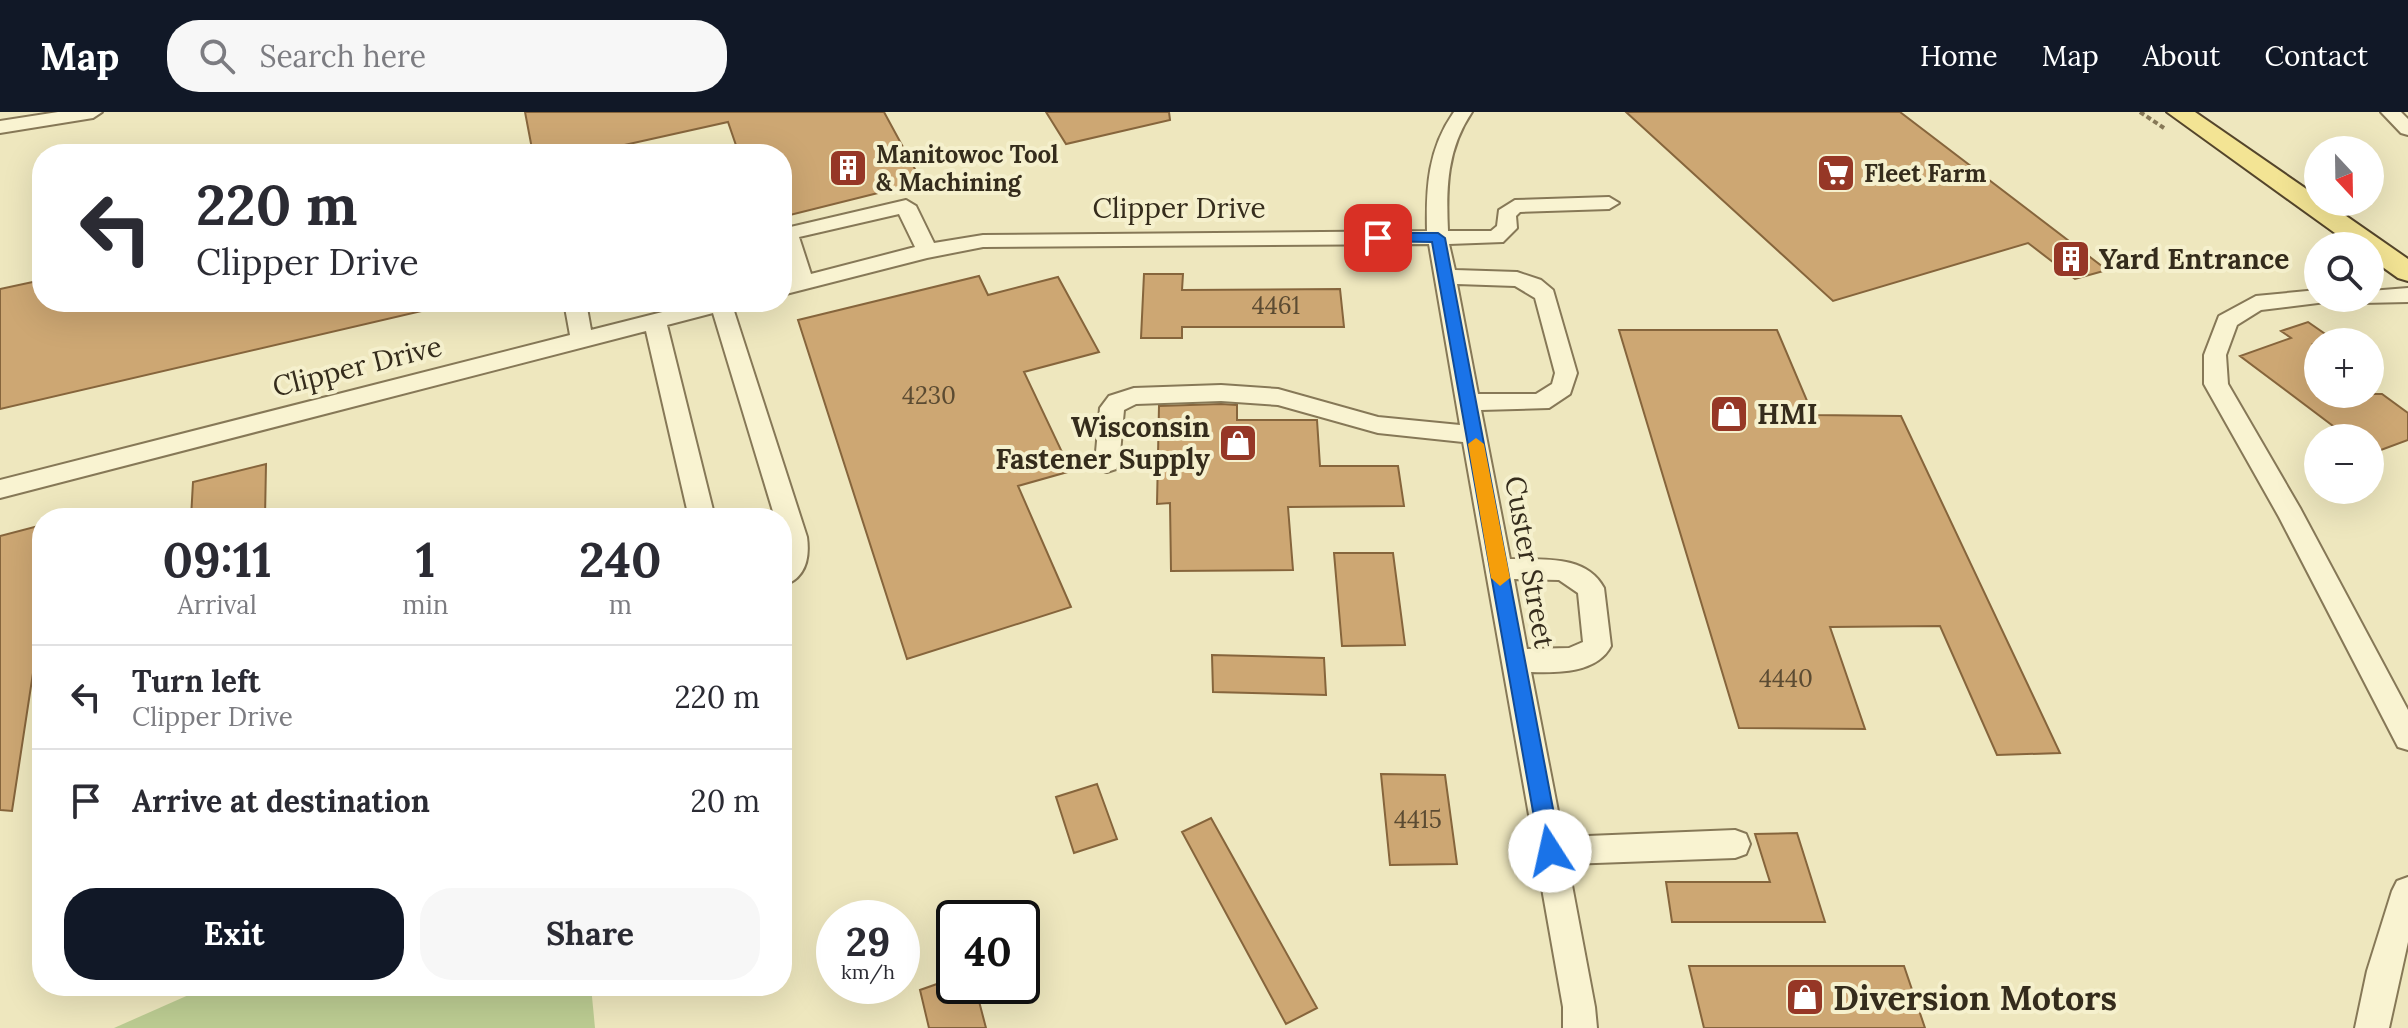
<!DOCTYPE html>
<html lang="en">
<head>
<meta charset="utf-8">
<style>
  body { margin:0; font-family:Lora,serif; background:#f7f7f7; color:#2b2b33; height:100vh; display:flex; flex-direction:column; font-size:30px; white-space:nowrap }
  * { box-sizing:border-box; margin:0 }
  p { font-size:26px; color:#7c7c81 }
  .icon { flex:none; width:44px; height:44px; fill:none; stroke:currentColor; stroke-width:2; stroke-linecap:round; stroke-linejoin:round }
  .map { position:relative; flex:1; overflow:hidden }
  .side { position:absolute; left:32px; top:396px; width:760px; height:488px; display:flex; flex-direction:column; background:#fff; border-radius:32px; box-shadow:0 8px 32px #0002 }
  .side>* { flex:none }
  .guide { position:absolute; left:32px; top:32px; width:760px; height:168px; border-radius:32px; box-shadow:0 8px 32px #0002; background:#fff; color:#2b2b33; overflow:hidden }
  .needle { width:52px; rotate:158deg }
  .buttons { position:absolute; left:2304px; top:24px; display:grid; gap:16px }
  .buttons a { display:grid; place-items:center; width:80px; height:80px; border-radius:50%; background:#fff; box-shadow:0 8px 32px #0002; font-size:40px }
  .speed { position:absolute; left:816px; top:788px; display:flex; gap:16px; font-size:40px; font-weight:700; text-align:center }
  .speed>* { display:grid; place-content:center; width:104px; height:104px; border-radius:50%; background:#fff; box-shadow:0 8px 32px #0002; line-height:1 }
  .speed small { font-size:20px; font-weight:400 }
  .speed .limit { border:4px solid #111; border-radius:12px; background:#fff; color:#111 }
  .pin { position:absolute; display:grid; place-items:center; width:68px; height:68px; color:#fff; margin:-34px; border-radius:16px; box-shadow:0 4px 12px #0006 }
  .me { position:absolute; width:88px; margin:-44px; rotate:350deg; stroke-linejoin:round; filter:drop-shadow(0 0 6px #0008) }
  .turn { display:flex; align-items:center; gap:28px; height:168px; padding:0 32px; font-size:36px }
  .turn .icon { width:104px; height:104px; stroke-width:2.5 }
  .turn b { display:block; font-size:56px; line-height:68px }
  .eta { display:flex; justify-content:space-evenly; align-items:center; height:136px; text-align:center }
  .eta b { font-size:48px; font-weight:700; line-height:56px }
  .action { display:flex; gap:16px; margin-top:auto; padding:16px 32px }
  .action a { flex:1; height:92px; border-radius:32px; background:#111827; color:#fff; font-size:32px; font-weight:700; line-height:92px; text-align:center }
  .action a+a { background:#f7f7f7; color:#2b2b33 }
  ul { padding:0; list-style:none }
  li { display:flex; align-items:center; gap:24px; height:104px; padding:0 32px; border-top:2px solid #e1e1e2 }
  li div { flex:1 }
  li b { display:block; font-size:30px }
  li em { font-style:normal }
  header { display:flex; align-items:center; gap:48px; box-sizing:border-box; height:112px; padding:0 40px; background:#111827; color:#fff }
  header strong { font-size:38px }
  nav { display:flex; gap:44px; margin-inline-start:auto; font-size:28px }
  .search { width:560px; height:72px; background:#f7f7f7; display:flex; align-items:center; gap:20px; box-sizing:border-box; padding:0 28px; border-radius:32px; color:#7c7c81; font-size:30px }
  .map>svg:first-child { display:block }
</style>
</head>
<body>
<header>
<strong>Map</strong>
<div class="search"><svg class="icon" aria-label="search" viewBox="0 0 24 24"><circle cx="10" cy="10" r="6"/><path d="M15 15l6 6"/></svg>Search here</div>
<nav><a>Home</a><a>Map</a><a>About</a><a>Contact</a></nav>
</header>
<div class="map">
<svg width="2408" height="916" viewBox="0 0 2408 916">
  <rect width="100%" height="100%" fill="#eee7be"/>
  <!-- green -->
  <path fill="#bccc92" d="M209 874H591L595 916H114Z"/>
  <!-- building -->
  <path fill="#cda773" stroke="#86653c" stroke-width="2" d="M525 0H884L922 70 782 105V42H739L728 10 584 42H533Z
    M1046 0H1169L1170 8 1066 32Z
    M1626 0H1900L2107 158 2075 167 2028 131 1833 189Z
    M1144 162H1183L1182 178 1340 177 1344 215H1182V226H1141Z
    M979 164 988 183 1058 165 1099 240 1024 260 1071 359 1018 374 1071 495 907 547 798 208Z
    M42 168V190H425L426 198 0 297V177Z
    M2308 210 2331 226 2313 232 2318 236V282H2382L2408 301V328L2370 342V326H2349L2240 244 2291 226 2281 219Z
    M1619 218H1777L1813 303 1901 304 2060 641 1997 643 1940 514 1830 515 1865 617 1739 616Z
    M1221 292 1237 293V308H1317L1320 354H1398L1404 394 1288 395 1293 458 1171 459 1170 391 1157 392 1159 294Z
    M266 352 265 406H191L193 370Z
    M42 413V502L12 699 0 698V424Z
    M1334 441H1393L1405 533 1342 534Z
    M1212 543 1324 546 1326 583 1213 580Z
    M1381 662 1445 663 1457 752 1390 753Z
    M1097 672 1117 727 1074 741 1056 685Z
    M1211 706 1317 896 1286 912 1182 720Z
    M1797 721 1825 810H1672L1666 770H1770L1755 722Z
    M1689 854H1904L1925 916H1704Z
    M954 866V874H975L986 916H929L920 878Z"/>
  <g fill="none" stroke-linecap="round" stroke-linejoin="round">
    <!-- minor casing -->
    <g stroke="#867857" stroke-width="4">
      <path id="minor" d="M58 0H102L93 6 0 21V9Z
        M1454 0H1472C1447 37 1446 75 1448 119H1491L1497 114 1499 98 1515 88 1609 85 1619 91 1609 97 1520 100 1516 104 1517 116 1503 130 1449 132 1455 158 1517 160 1541 168 1553 178 1577 261 1570 282 1549 296 1481 298 1510 447C1542 448 1586 442 1604 476L1611 534C1597 561 1558 561 1531 560L1563 725 1735 718 1746 722 1750 732 1746 742 1735 746 1568 752 1595 895 1597 916H1563V895L1463 330 1378 321 1278 293 1221 289 1136 292 1124 298 1119 351 1116 357 1107 360 1098 357 1095 351 1100 296 1109 284 1134 276 1221 273 1278 277 1378 305 1460 313 1429 132 983 135 927 146 782 183V169L792 167 782 138V117L906 88 916 94 934 131 983 123 1427 119C1426 75 1428 37 1454 0ZM899 102 915 135 811 162 799 125ZM1457 172 1515 174 1535 186 1555 261 1552 272 1536 282H1478ZM1514 467 1559 468 1578 481 1583 530 1569 536 1527 537Z
        M2381 0H2401L2408 7V23L2401 21Z
        M2408 176V190L2362 191 2359 186H2370V179Z
        M2318 178V186H2328L2326 190 2261 198 2237 213 2226 243 2228 272 2300 396 2408 598V638L2398 635 2279 405 2204 272V243L2219 204 2256 184Z
        M564 190H586L591 218 702 190H741L733 196 807 425C810 447 805 467 782 474V406H775L713 201 667 213 715 406H689L646 219 0 386V368L570 223Z
        M2408 765V830L2389 916H2355L2367 859 2392 779 2397 769Z"/>
    </g>
    <!-- major casing -->
    <g stroke="#54452b" stroke-width="4">
      <path id="major" d="M2167 0H2195L2318 85V90H2326L2408 147V169L2398 166 2370 146V134H2353Z"/>
    </g>
    <!-- path -->
    <path stroke="#867857" stroke-width="4" stroke-dasharray="5 3" stroke-linecap="butt" d="M2140 0 2164 16"/>
    <!-- minor -->
    <use href="#minor" fill="#f9f3d1" fill-rule="evenodd"/>
    <!-- major -->
    <use href="#major" fill="#f3e494" fill-rule="evenodd"/>
  </g>
  <!-- route -->
  <path fill="#1a73e8" stroke="#114b97" stroke-width="2" d="M1378 121H1438L1445 126 1561 739 1558 746 1550 748 1543 746 1540 739 1432 130 1372 129V123Z"/>
  <!-- slow -->
  <path fill="#f59e0b" d="M1476 326 1484 332 1510 466 1500 474 1491 466 1468 332Z"/>
  <!-- icons -->
  <defs>
    <g id="building-square" transform="scale(2)"><rect x="-9" y="-9" width="18" height="18" rx="4" fill="#963726" stroke="#f5f0cd"/><path d="M-4-6H4V6H1V3H-1V6H-4ZM-2.5-4.3h1.7v1.8h-1.7ZM.8-4.3h1.7v1.8H.8ZM-2.5-1h1.7V.8h-1.7ZM.8-1h1.7V.8H.8Z" fill="#fff"/></g>
    <g id="supermarket-square" transform="scale(2)"><rect x="-9" y="-9" width="18" height="18" rx="4" fill="#963726" stroke="#f5f0cd"/><path d="M-6-5.5h2.5l.6 2H6L4.5 2H-2.5L-4.4-4H-6ZM-1.5 3.2a1.3 1.3 0 1 0 .1 0ZM3 3.2a1.3 1.3 0 1 0 .1 0Z" fill="#fff"/></g>
    <g id="shop-square" transform="scale(2)"><rect x="-9" y="-9" width="18" height="18" rx="4" fill="#963726" stroke="#f5f0cd"/><path d="M-5-2.5h2.3a2.7 3.5 0 0 1 5.4 0H5L5.5 6h-11ZM-1.5-2.5h3a1.5 2.3 0 0 0-3 0Z" fill="#fff"/></g>
  </defs>
  <g fill-rule="evenodd">
    <use href="#building-square" x="848" y="56"/>
    <use href="#supermarket-square" x="1836" y="61"/>
    <use href="#building-square" x="2071" y="147"/>
    <use href="#shop-square" x="1729" y="302"/>
    <use href="#shop-square" x="1238" y="331"/>
    <use href="#shop-square" x="1805" y="885"/>
  </g>
  <g text-anchor="middle" dominant-baseline="central" stroke-width="8" stroke-linejoin="round" paint-order="stroke">
    <!-- far-poi labels -->
    <g font-size="24" font-weight="bold" fill="#352c1c" stroke="#f5f0cd" text-anchor="start">
      <text x="876" y="42">Manitowoc Tool<tspan x="876" dy="28">&amp; Machining</tspan></text>
      <text x="1864" y="61">Fleet Farm</text>
    </g>
    <!-- number labels -->
    <g font-size="24" fill="#5b4b32">
      <text x="1276" y="193">4461</text>
      <text x="929" y="283">4230</text>
      <text x="1786" y="566">4440</text>
      <text x="1418" y="707">4415</text>
    </g>
    <!-- street labels -->
    <g font-size="28" fill="#352c1c" stroke="#f5f0cd">
      <text x="1179" y="96">Clipper Drive</text>
      <text transform="translate(357 254) rotate(-14)">Clipper Drive</text>
      <text transform="translate(1530 450) rotate(80)">Custer Street</text>
    </g>
    <!-- poi labels -->
    <g font-size="28" font-weight="bold" fill="#352c1c" stroke="#f5f0cd" text-anchor="start">
      <text x="2099" y="147">Yard Entrance</text>
      <text x="1757" y="302">HMI</text>
      <text x="1210" y="315" text-anchor="end">Wisconsin<tspan x="1210" dy="32">Fastener Supply</tspan></text>
    </g>
    <!-- near-poi labels -->
    <g font-size="34" font-weight="bold" fill="#352c1c" stroke="#f5f0cd" text-anchor="start">
      <text x="1833" y="885">Diversion Motors</text>
    </g>
  </g>
</svg>
<div class="buttons">
<a><svg class="needle" viewBox="-14 -14 28 28"><path d="M0-13l5 13h-10z" fill="#e53935"/><path d="M0 13l5-13h-10z" fill="#7c7c81"/></svg></a>
<a><svg class="icon" aria-label="search" viewBox="0 0 24 24"><circle cx="10" cy="10" r="6"/><path d="M15 15l6 6"/></svg></a>
<a>+</a>
<a>−</a>
</div>
<div class="speed"><div>29<small>km/h</small></div><div class="limit">40</div></div>
<div class="pin" style="left:1378px;top:126px;background:#d93025"><svg class="icon" aria-label="arrive" viewBox="0 0 24 24"><path d="M6 21V4h12l-3 4 3 4H6"/></svg></div>
<svg class="me" style="left:1550px;top:739px" viewBox="-20 -20 40 40"><circle r="19" fill="#fff"/><path d="M0-13L10 11 0 6-10 11z" fill="#1a73e8"/></svg>
<div class="guide">
<div class="turn"><svg class="icon" aria-label="left" viewBox="0 0 24 24"><path d="M17 20v-9H6M10 6l-5 5 5 5"/></svg><div><b>220 m</b>Clipper Drive</div></div>
</div>
<section class="side">
<div class="eta">
<div><b>09:11</b><p>Arrival</p></div>
<div><b>1</b><p>min</p></div>
<div><b>240</b><p>m</p></div>
</div>
<ul>
<li><svg class="icon" aria-label="left" viewBox="0 0 24 24"><path d="M17 20v-9H6M10 6l-5 5 5 5"/></svg><div><b>Turn left</b><p>Clipper Drive</p></div><em>220 m</em></li>
<li><svg class="icon" aria-label="arrive" viewBox="0 0 24 24"><path d="M6 21V4h12l-3 4 3 4H6"/></svg><div><b>Arrive at destination</b></div><em>20 m</em></li>
</ul>
<div class="action"><a>Exit</a><a>Share</a></div>
</section>
</div>
</body>
</html>
